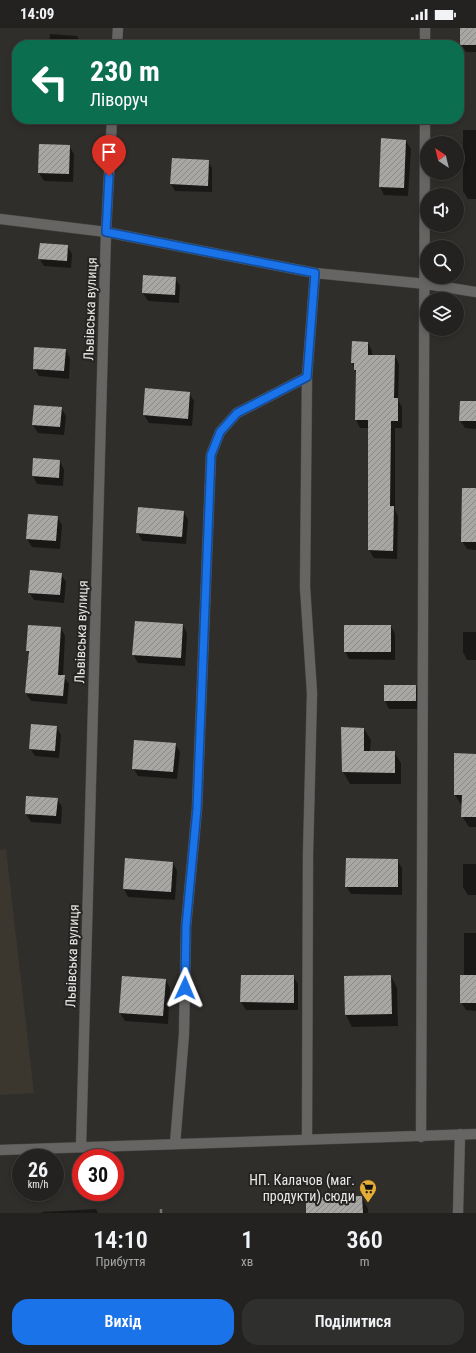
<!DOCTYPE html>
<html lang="uk">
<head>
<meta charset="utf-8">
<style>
  body { margin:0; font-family:"Roboto Condensed",sans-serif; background:#2f2f2d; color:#f1f3f6; height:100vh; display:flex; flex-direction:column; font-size:15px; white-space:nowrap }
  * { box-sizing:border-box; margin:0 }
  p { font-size:13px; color:#a3a4a5 }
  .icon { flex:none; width:22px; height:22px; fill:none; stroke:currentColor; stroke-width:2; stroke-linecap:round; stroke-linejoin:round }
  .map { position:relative; height:1185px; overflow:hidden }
  .drawer { display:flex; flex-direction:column; background:#232220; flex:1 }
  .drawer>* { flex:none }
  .hud { position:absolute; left:12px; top:12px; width:452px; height:84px; border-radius:16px; box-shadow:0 2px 6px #0003,0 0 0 1px #403f3e; background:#0b6e4f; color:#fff; overflow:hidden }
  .needle { width:26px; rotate:325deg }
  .tools { position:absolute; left:420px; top:108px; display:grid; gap:8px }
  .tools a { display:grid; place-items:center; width:44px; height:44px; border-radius:50%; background:#232220; box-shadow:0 2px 6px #0003,0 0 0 1px #403f3e; font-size:20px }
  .speed { position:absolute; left:12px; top:1121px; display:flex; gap:8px; font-size:20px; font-weight:700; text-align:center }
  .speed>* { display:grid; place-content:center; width:52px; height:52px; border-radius:50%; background:#232220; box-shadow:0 2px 6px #0003,0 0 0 1px #403f3e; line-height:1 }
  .speed small { font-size:10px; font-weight:400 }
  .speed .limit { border:6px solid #d22; background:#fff; color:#111 }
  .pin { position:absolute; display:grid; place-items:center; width:34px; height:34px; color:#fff; margin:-41px -17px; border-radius:50% 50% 50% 0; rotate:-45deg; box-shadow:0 0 4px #0007 }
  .pin .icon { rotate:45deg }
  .me { position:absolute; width:44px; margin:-22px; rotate:1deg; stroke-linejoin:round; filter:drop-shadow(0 0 3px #0008) }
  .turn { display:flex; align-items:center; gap:14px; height:84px; padding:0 12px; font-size:18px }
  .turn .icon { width:52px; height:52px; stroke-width:2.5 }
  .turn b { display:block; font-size:28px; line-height:34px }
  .eta { display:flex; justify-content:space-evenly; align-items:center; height:68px; text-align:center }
  .eta b { font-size:24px; font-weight:600; line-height:28px }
  .action { display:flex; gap:8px; margin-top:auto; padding:8px 12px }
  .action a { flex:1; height:46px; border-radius:16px; background:#1a73e8; color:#fff; font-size:16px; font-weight:600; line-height:46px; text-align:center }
  .action a+a { background:#2f2f2d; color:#f1f3f6 }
  .status { display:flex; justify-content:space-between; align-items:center; height:28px; padding:0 20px; background:#232220; direction:ltr }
  .status svg { height:11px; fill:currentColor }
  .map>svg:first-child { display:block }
</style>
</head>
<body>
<div class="status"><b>14:09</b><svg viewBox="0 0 49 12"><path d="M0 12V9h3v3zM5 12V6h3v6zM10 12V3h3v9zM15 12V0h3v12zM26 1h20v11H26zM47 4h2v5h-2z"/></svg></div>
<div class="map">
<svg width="476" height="1185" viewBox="0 0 476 1185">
  <defs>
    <pattern id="building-hatch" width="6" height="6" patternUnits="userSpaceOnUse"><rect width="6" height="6" fill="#a9a7a4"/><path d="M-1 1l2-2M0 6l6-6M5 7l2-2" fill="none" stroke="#8b8a88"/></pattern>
  </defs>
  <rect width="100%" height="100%" fill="#2f2e2b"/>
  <!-- built -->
  <path fill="#3b362e" d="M6 821 34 1065 0 1067V822Z"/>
  <!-- shadow -->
  <path fill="#0007" d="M461 0H476V24H466L461 16Z
    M50 6 77 8 82 17H49Z
    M48 91H79V94L49 93Z
    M463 102H476V171H468L463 163Z
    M406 113 411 121 408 168 384 167 380 159Z
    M69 118 74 126 73 154 44 153 39 145Z
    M208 133 212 140V164L175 163 171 156Z
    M67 218 72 226 71 240 44 238 39 230Z
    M175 250 180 258 179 275 148 273 143 265Z
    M368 315 372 323V328H395L399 336 398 372 402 379V400H395V482L398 488 397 531 374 530 369 522V400H360L356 392V345L352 334Z
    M66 322 70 330 69 351 39 348 34 340Z
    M146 361 189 365 194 373 192 398 149 395 144 387Z
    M476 374V401L465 400 460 392Z
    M61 380 66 388 64 407 38 405 33 397Z
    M60 433 64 442 63 458 37 456 33 448Z
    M184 484 188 492 186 516 142 513 138 505Z
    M476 488V522L467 521 462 513Z
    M57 489 62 497 60 521 32 519 27 511Z
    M61 546 66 554 64 575 34 572 29 564Z
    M183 597 187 605 185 638 138 635 133 626Z
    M391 598 395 606V632L349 631 345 623Z
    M61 600 65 608 63 648 69 656 67 676 31 673 26 665 29 627 27 622Z
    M463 604H476V632H467L463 624Z
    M416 658 420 666V681H389L385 673Z
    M56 699 61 707 59 730 35 728 30 720Z
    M342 700 364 701 371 712 370 724H394L401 735V756H350L343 744Z
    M175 716 180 724 177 751 138 748 133 740Z
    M455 726 476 727V799H469L462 788V778L455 767Z
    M57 771 62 779 61 796 31 794 26 786Z
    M397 832 402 840V867L351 866 346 858Z
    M173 835 177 843 175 872 128 869 124 861Z
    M463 836H476V867H468L463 859Z
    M464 905H476V983L466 982 461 974 464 948Z
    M293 948 298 956V982H246L241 974Z
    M391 948 397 960 398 998 352 999 346 987 345 949Z
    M166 952 170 960 168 996 125 993 120 985Z
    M362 1169 368 1181V1185H307Z
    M96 1181 98 1185H42V1184Z"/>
  <!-- building -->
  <path fill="url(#building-hatch)" d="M460 0H476V17H460Z
    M381 110 406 112 404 160 379 159Z
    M39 116 70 117 69 146 38 145Z
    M172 130 209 132 208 158 170 156Z
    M40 215 68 217 67 233 38 231Z
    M143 247 176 249 175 267 142 265Z
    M352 313 368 314V327H395L394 370H398V393H391L390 478H394L393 523 368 522V392H355L356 342H354V335H351Z
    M34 319 66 321 64 343 33 341Z
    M145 360 190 364 188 391 143 387Z
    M460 373H476V393H459Z
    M34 377 62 379 60 399 32 397Z
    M33 430 60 432 59 450 32 448Z
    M462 460H476V514H461Z
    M138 479 184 483 182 509 136 505Z
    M28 486 58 488 56 513 26 511Z
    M30 542 62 545 60 567 28 565Z
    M135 593 183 596 181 630 132 627Z
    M28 597 61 599 58 647H65L63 668 25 665 29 623H26Z
    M344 597H391V624H344Z
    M384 657H416V673H384Z
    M31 696 57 698 55 723 29 721Z
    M341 699 364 700V723H395V745L342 744Z
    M134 712 176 715 173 744 132 741Z
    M454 725 476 726V789H461L462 767H454Z
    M26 768 58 770 56 788 25 786Z
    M125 830 173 834 171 864 123 861Z
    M346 830 398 831V859H345Z
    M241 947H294V975L240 974Z
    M391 947 392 986 345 987 344 948Z
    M460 947H476V975H460Z
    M122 948 166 951 163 988 119 985Z
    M362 1168 363 1185H306V1170Z"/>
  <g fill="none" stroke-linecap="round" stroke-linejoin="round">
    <!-- minor casing -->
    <g stroke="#4d4c49" stroke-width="11">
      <path id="minor" d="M425 0V17
        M117 17 118 0
        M0 191 106 204 315 245 426 256 476 264
        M421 1109 425 91
        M307 1111 308 827 312 665 305 559 307 349 315 245
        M175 1116 184 1006 186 898 197 781 211 427 220 404 237 385 307 349
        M81 1119 106 204 112 91
        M0 1122 476 1106
        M458 1185 460 1106"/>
    </g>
    <!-- path -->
    <path stroke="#757472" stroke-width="2.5" stroke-dasharray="4 2" stroke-linecap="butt" d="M161 1185V1181"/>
    <!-- minor -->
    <use href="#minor" stroke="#666564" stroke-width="10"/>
  </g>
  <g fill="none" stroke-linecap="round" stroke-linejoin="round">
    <!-- route casing -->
    <g stroke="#114b97" stroke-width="10">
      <path id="route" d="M109 148 106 204 315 245 307 349 237 385 220 404 211 427 197 781 186 898 185 960"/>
    </g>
    <!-- route -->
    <use href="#route" stroke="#1a73e8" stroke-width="7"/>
  </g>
  <!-- icons -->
  <defs>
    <g id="supermarket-pin" transform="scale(0.9)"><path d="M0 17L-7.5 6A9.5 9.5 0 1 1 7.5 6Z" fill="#e5ad35" stroke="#252422"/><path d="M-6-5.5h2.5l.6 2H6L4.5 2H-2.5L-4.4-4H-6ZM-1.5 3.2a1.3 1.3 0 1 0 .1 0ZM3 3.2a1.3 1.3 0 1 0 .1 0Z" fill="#111"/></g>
  </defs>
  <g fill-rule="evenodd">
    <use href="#supermarket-pin" x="368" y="1160"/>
  </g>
  <g text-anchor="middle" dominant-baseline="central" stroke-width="4" stroke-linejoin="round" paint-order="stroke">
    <!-- street labels -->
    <g font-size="14" fill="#e9e8e7" stroke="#252422">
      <text transform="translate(90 281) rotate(-88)">Львівська вулиця</text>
      <text transform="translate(81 604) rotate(-88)">Львівська вулиця</text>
      <text transform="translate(72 928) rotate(-88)">Львівська вулиця</text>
    </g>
    <!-- poi labels -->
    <g font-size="14" fill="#e9e8e7" stroke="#252422" text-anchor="end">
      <text x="355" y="1152">НП. Калачов (маг.<tspan x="355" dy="16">продукти) сюди</tspan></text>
    </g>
  </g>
</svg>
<div class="tools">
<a><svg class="needle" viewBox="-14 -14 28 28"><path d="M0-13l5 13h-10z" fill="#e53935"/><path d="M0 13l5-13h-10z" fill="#a3a4a5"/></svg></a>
<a><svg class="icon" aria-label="sound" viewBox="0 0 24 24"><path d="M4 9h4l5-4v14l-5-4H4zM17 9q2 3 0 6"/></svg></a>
<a><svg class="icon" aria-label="search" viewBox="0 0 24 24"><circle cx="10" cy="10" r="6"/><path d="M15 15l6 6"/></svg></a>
<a><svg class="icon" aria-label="layers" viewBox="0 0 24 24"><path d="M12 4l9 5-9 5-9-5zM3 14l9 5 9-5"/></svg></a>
</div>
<div class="speed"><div>26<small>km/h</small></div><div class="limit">30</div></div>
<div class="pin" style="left:109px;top:148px;background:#d93025"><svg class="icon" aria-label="arrive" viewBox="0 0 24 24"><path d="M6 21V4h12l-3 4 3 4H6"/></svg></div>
<svg class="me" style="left:185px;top:960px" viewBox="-20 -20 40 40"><path d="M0-17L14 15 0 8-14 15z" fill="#1a73e8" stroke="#fff" stroke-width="4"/></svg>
<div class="hud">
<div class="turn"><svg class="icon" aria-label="left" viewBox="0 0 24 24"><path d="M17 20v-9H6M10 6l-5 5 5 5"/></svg><div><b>230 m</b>Ліворуч</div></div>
</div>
</div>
<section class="drawer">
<div class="eta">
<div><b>14:10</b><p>Прибуття</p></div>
<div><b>1</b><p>хв</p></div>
<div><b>360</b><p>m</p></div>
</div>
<div class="action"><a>Вихід</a><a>Поділитися</a></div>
</section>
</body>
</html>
